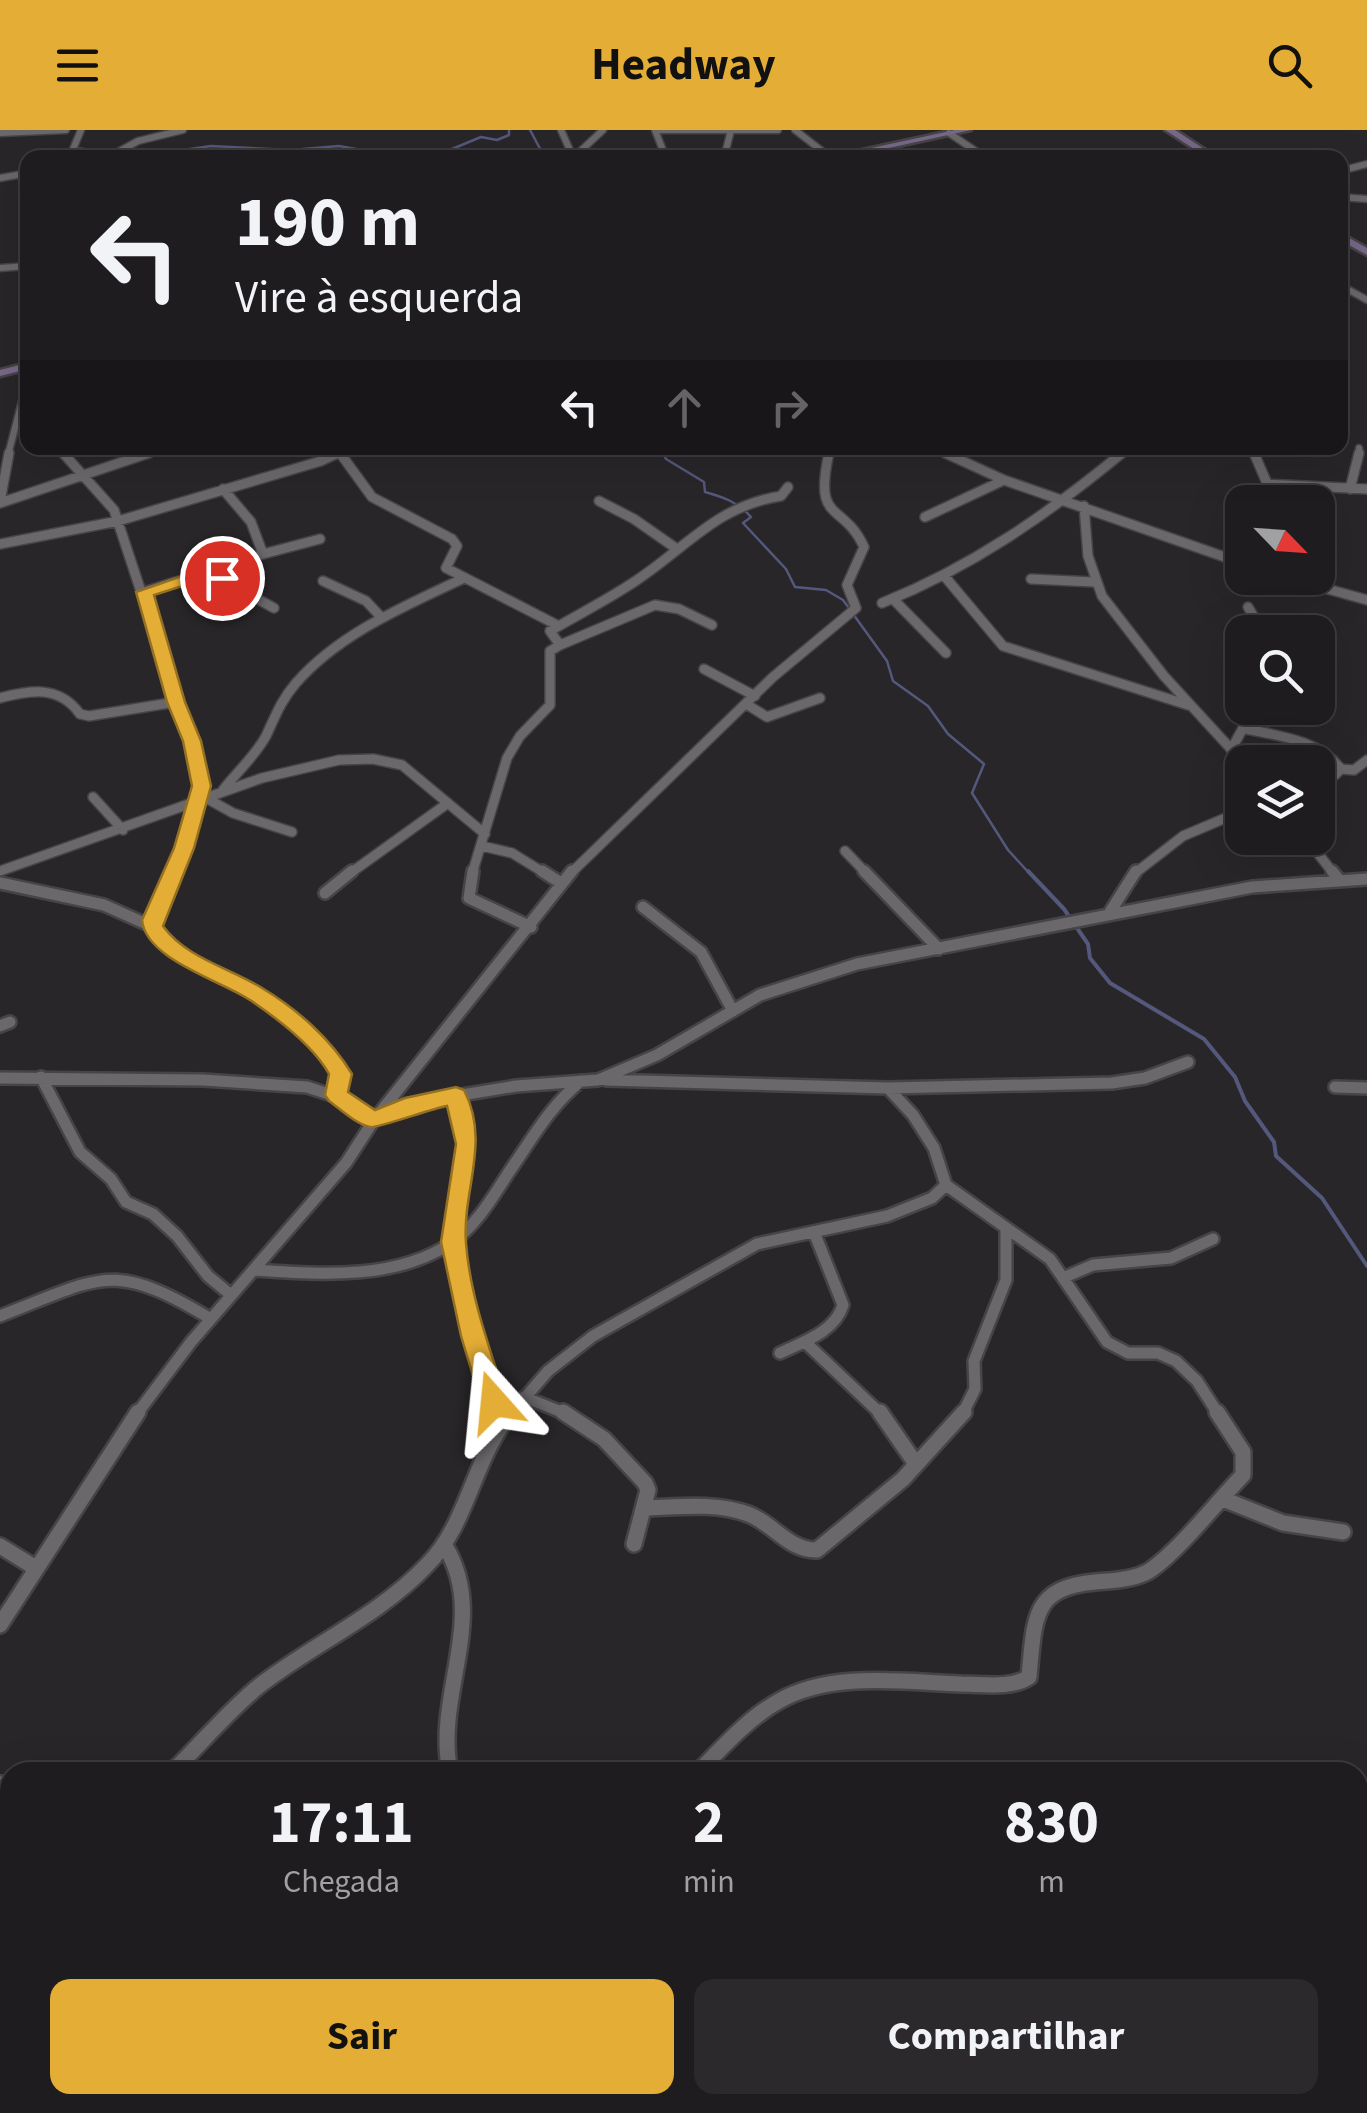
<!DOCTYPE html>
<html lang="pt">
<head>
<meta charset="utf-8">
<style>
  body { margin:0; font-family:"Source Sans 3",sans-serif; background:#2c292c; color:#f1f3f6; height:100vh; display:flex; flex-direction:column; font-size:38px; white-space:nowrap }
  * { box-sizing:border-box; margin:0 }
  p { font-size:32px; color:#a1a1a4 }
  .icon { flex:none; width:55px; height:55px; fill:none; stroke:currentColor; stroke-width:2; stroke-linecap:round; stroke-linejoin:round }
  .map { position:relative; flex:1; overflow:hidden }
  .details { position:absolute; left:0px; top:1632px; width:1368px; height:352px; display:flex; flex-direction:column; background:#1f1c1f; border-radius:30px 30px 0 0; box-shadow:0 10px 40px #0002,0 0 0 2px #3c3a3d }
  .details>* { flex:none }
  .guide { position:absolute; left:20px; top:20px; width:1328px; height:305px; border-radius:20px; box-shadow:0 10px 40px #0002,0 0 0 2px #3c3a3d; background:#1f1c1f; color:#f1f3f6; overflow:hidden }
  .needle { width:65px; rotate:115deg }
  .fabs { position:absolute; left:1225px; top:355px; display:grid; gap:20px }
  .fabs a { display:grid; place-items:center; width:110px; height:110px; border-radius:20px; background:#1f1c1f; box-shadow:0 10px 40px #0002,0 0 0 2px #3c3a3d; font-size:50px }
  .pin { position:absolute; display:grid; place-items:center; width:85px; height:85px; color:#fff; margin:-42px; border:5px solid #fff; border-radius:50%; box-shadow:0 2px 10px #0007 }
  .me { position:absolute; width:110px; margin:-55px; rotate:342deg; stroke-linejoin:round; filter:drop-shadow(0 0 8px #0008) }
  .turn { display:flex; align-items:center; gap:35px; height:210px; padding:0 50px; font-size:45px }
  .turn .icon { width:130px; height:130px; stroke-width:2.5 }
  .turn b { display:block; font-size:70px; line-height:85px }
  .lanes { display:flex; align-items:center; height:95px; padding:0 50px; background:#0003; justify-content:center; gap:50px; direction:ltr }
  .lanes .off { opacity:.35 }
  .eta { display:flex; justify-content:space-evenly; align-items:center; height:170px; text-align:center }
  .eta b { font-size:60px; font-weight:700; line-height:70px }
  .primary-button { display:flex; gap:20px; margin-top:auto; padding:20px 50px }
  .primary-button a { flex:1; height:115px; border-radius:20px; background:#e4ad35; color:#111; font-size:40px; font-weight:700; line-height:115px; text-align:center }
  .primary-button a+a { background:#2c292c; color:#f1f3f6 }
  header { display:flex; justify-content:space-between; align-items:center; height:130px; padding:0 50px; background:#e4ad35; color:#111; font-size:45px; font-weight:700 }
  .map>svg:first-child { display:block }
</style>
</head>
<body>
<header><svg class="icon" aria-label="menu" viewBox="0 0 24 24"><path d="M4 6h16M4 12h16M4 18h16"/></svg>Headway<svg class="icon" aria-label="search" viewBox="0 0 24 24"><circle cx="10" cy="10" r="6"/><path d="M15 15l6 6"/></svg></header>
<div class="map">
<svg width="1367" height="1983" viewBox="0 0 1367 1983">
  <rect width="100%" height="100%" fill="#292629"/>
  <g fill="none" stroke-linecap="round" stroke-linejoin="round">
    <!-- stream-far1 -->
    <path stroke="#54587c" stroke-width="2.5" d="M530 0 545 28
      M141 26 211 16 291 20 339 16 389 25 440 24 481 7 497 10 509 5V0
      M660 318 666 329 704 352 705 362C723 367 738 372 751 387L743 393 786 439 795 457 826 460 843 470 887 531 893 551 928 576 948 604 984 634 972 663 1008 720 1030 744"/>
    <!-- stream -->
    <path stroke="#54587c" stroke-width="4" d="M1028 741 1064 779 1088 814 1090 828 1110 853 1204 909 1235 947 1245 971 1274 1012 1276 1026 1322 1068 1367 1136"/>
    <!-- street-far3 casing -->
    <g stroke="#464446" stroke-width="9">
      <path id="street-far3" d="M561 0 573 27
        M655 0 666 28
        M660 0H778
        M795 0 831 28
        M0 3 66 0
        M949 3 986 28
        M73 20 110 28
        M71 24 81 0
        M109 27 138 11 183 0
        M573 28 603 0
        M724 28 731 0
        M1340 41 1367 34
        M0 48 28 43
        M1340 67 1367 69
        M0 138 28 136
        M1340 161 1349 160 1367 170
        M59 318 65 325
        M935 318 950 325
        M1252 318 1255 325
        M1359 318 1360 325
        M8 325 28 248
        M141 325 162 318
        M333 325 347 318
        M828 325 830 318
        M1119 325 1127 318"/>
    </g>
    <!-- street-far2 casing -->
    <g stroke="#464446" stroke-width="12">
      <path id="street-far2" d="M63 323 114 380 200 640 197 679 174 744
        M340 323 372 367 452 409 457 416 446 438 555 494
        M945 323 1004 350 1242 433
        M1254 323 1275 372
        M1266 354 1367 359
        M1350 359 1359 323
        M599 371 634 389 677 419
        M0 372 9 323
        M0 373 149 323
        M1084 376 1088 426 1102 466 1164 546 1243 632
        M925 387 1004 350
        M0 414 118 391 321 331 338 323
        M263 424 320 409
        M208 442 274 478
        M946 448 1003 516 1188 575
        M1288 448 1367 470
        M1031 449 1094 452
        M323 451 366 471 381 487
        M144 462 263 424 251 392 223 359
        M893 469 946 523
        M882 473C972 437 1048 384 1122 323
        M1248 477 1254 487 1252 502
        M560 515 655 475 679 479 712 495
        M704 539 755 566
        M0 568C31 560 59 555 80 584L89 586 176 572
        M746 574 767 587 820 568
        M1246 599C1280 606 1319 610 1341 639L1335 645 1318 649
        M1231 620 1254 578
        M1341 639 1354 640 1367 630
        M223 660C236 643 256 625 266 606 275 587 281 570 296 553 340 503 405 476 464 448
        M93 667 123 700
        M206 668 233 683 292 702
        M1306 708 1334 744
        M482 716 512 723 546 744
        M845 721 867 744
        M0 741 262 648 339 630 373 629 402 635 485 704
        M349 744 448 673
        M472 744 507 628 520 606 550 575V521L560 515 550 501C579 484 609 469 637 450 688 416 717 376 781 366L788 357
        M570 744 773 547 856 478 847 455 864 417C843 371 813 395 829 323
        M1134 744 1183 706 1242 681"/>
    </g>
    <!-- street-far1 casing -->
    <g stroke="#464446" stroke-width="16">
      <path id="street-far1" d="M175 741 152 790C168 833 222 842 257 864 290 885 320 912 341 944L336 965
        M473 741 469 768 531 797
        M542 741 561 753
        M864 741 939 819
        M1332 741 1340 751
        M0 753 104 775 153 797
        M325 763 352 741
        M643 777 701 822 733 881
        M1110 782 1136 741
        M0 896 10 892
        M41 947 80 1022 111 1049 126 1072 153 1084 177 1106 208 1146 231 1165
        M0 948 203 950 307 957 350 971 374 990 572 741
        M606 950 888 958 1112 953 1145 948 1188 932
        M1335 957 1367 958
        M888 958 913 985 934 1018 946 1055 1050 1129 1107 1212 1128 1223H1158L1176 1231 1197 1251 1219 1285
        M456 965 467 1014 454 1112 473 1206 499 1285
        M254 1140C317 1144 395 1151 451 1113 476 1096 493 1067 509 1042 532 1009 550 976 581 951
        M1065 1147 1093 1135 1171 1128 1213 1109
        M0 1186C102 1147 111 1129 211 1189
        M805 1212 882 1285
        M780 1223C803 1212 835 1202 843 1175L814 1102
        M524 1267 569 1285
        M136 1285 191 1212 346 1033 374 990 431 970 516 956 598 950 657 925 760 865 857 834 1252 757 1367 749
        M510 1285 548 1241 593 1206 757 1114 887 1086 932 1068 946 1055
        M962 1285 975 1259 974 1231 1006 1150V1099"/>
    </g>
    <!-- street casing -->
    <g stroke="#464446" stroke-width="20">
      <path id="street" d="M498 1282 502 1294
        M563 1282 604 1309 645 1353 648 1360 634 1414
        M880 1282 916 1334
        M1223 1369 1283 1393 1343 1402
        M644 1378C678 1377 715 1372 748 1384 773 1393 789 1421 817 1420L903 1349 964 1282
        M0 1416 34 1437
        M445 1416C489 1488 434 1564 450 1642
        M0 1495 138 1282
        M172 1642C201 1614 228 1581 259 1556 313 1514 380 1485 427 1435 469 1393 473 1327 512 1282
        M698 1642C723 1617 748 1588 779 1571 831 1541 904 1552 961 1554 982 1554 1011 1559 1029 1547 1035 1481 1033 1455 1107 1451 1121 1450 1140 1448 1152 1439 1181 1418 1216 1373 1243 1345V1322L1217 1282
        M0 1654H10
        M0 1751 10 1748
        M45 1975 47 1983
        M585 1975 598 1980
        M202 1983 219 1975
        M877 1983 879 1975"/>
    </g>
    <!-- secondary casing -->
    <g stroke="#464446" stroke-width="5">
      <path id="secondary" d="M955 0H971L843 28H825Z
        M1165 0H1175L1218 28H1208Z
        M1340 103 1367 118V125L1340 110Z
        M28 233V239L0 246V240Z"/>
    </g>
    <!-- street-far3 -->
    <use href="#street-far3" stroke="#6a686a" stroke-width="6"/>
    <!-- street-far2 -->
    <use href="#street-far2" stroke="#6a686a" stroke-width="9"/>
    <!-- street-far1 -->
    <use href="#street-far1" stroke="#6a686a" stroke-width="11"/>
    <!-- street -->
    <use href="#street" stroke="#6a686a" stroke-width="15"/>
    <!-- secondary -->
    <use href="#secondary" fill="#78688a" fill-rule="evenodd"/>
  </g>
  <!-- route -->
  <path fill="#e4ad35" stroke="#947022" stroke-width="2.5" d="M208 437 230 448 222 453 207 448 154 465 185 572 201 611 211 656 194 718 163 796C186 828 230 838 262 858 297 879 331 909 352 944L348 962 375 980 405 968 456 957 464 960C491 1012 462 1060 466 1113 470 1167 491 1222 507 1272L503 1280 494 1283 485 1280 481 1272 461 1206 441 1112 456 1014 447 976C433 978 376 999 370 997 356 994 340 979 329 971L325 965 329 944C313 915 278 889 250 870 222 851 145 829 142 790L174 718 192 656 183 611 167 572 136 462Z"/>
</svg>
<div class="fabs">
<a><svg class="needle" viewBox="-14 -14 28 28"><path d="M0-13l5 13h-10z" fill="#e53935"/><path d="M0 13l5-13h-10z" fill="#a1a1a4"/></svg></a>
<a><svg class="icon" aria-label="search" viewBox="0 0 24 24"><circle cx="10" cy="10" r="6"/><path d="M15 15l6 6"/></svg></a>
<a><svg class="icon" aria-label="layers" viewBox="0 0 24 24"><path d="M12 4l9 5-9 5-9-5zM3 14l9 5 9-5"/></svg></a>
</div>
<div class="pin" style="left:222px;top:448px;background:#d93025"><svg class="icon" aria-label="arrive" viewBox="0 0 24 24"><path d="M6 21V4h12l-3 4 3 4H6"/></svg></div>
<svg class="me" style="left:494px;top:1272px" viewBox="-20 -20 40 40"><path d="M0-17L14 15 0 8-14 15z" fill="#e4ad35" stroke="#fff" stroke-width="4"/></svg>
<div class="guide">
<div class="turn"><svg class="icon" aria-label="left" viewBox="0 0 24 24"><path d="M17 20v-9H6M10 6l-5 5 5 5"/></svg><div><b>190 m</b>Vire à esquerda</div></div>
<div class="lanes"><svg class="icon" aria-label="left" viewBox="0 0 24 24"><path d="M17 20v-9H6M10 6l-5 5 5 5"/></svg><svg class="icon off" aria-label="ahead" viewBox="0 0 24 24"><path d="M12 20V5M6 11l6-6 6 6"/></svg><svg class="icon off" aria-label="right" viewBox="0 0 24 24"><path d="M7 20v-9h11M14 6l5 5-5 5"/></svg></div>
</div>
<section class="details">
<div class="eta">
<div><b>17:11</b><p>Chegada</p></div>
<div><b>2</b><p>min</p></div>
<div><b>830</b><p>m</p></div>
</div>
<div class="primary-button"><a>Sair</a><a>Compartilhar</a></div>
</section>
</div>
</body>
</html>
